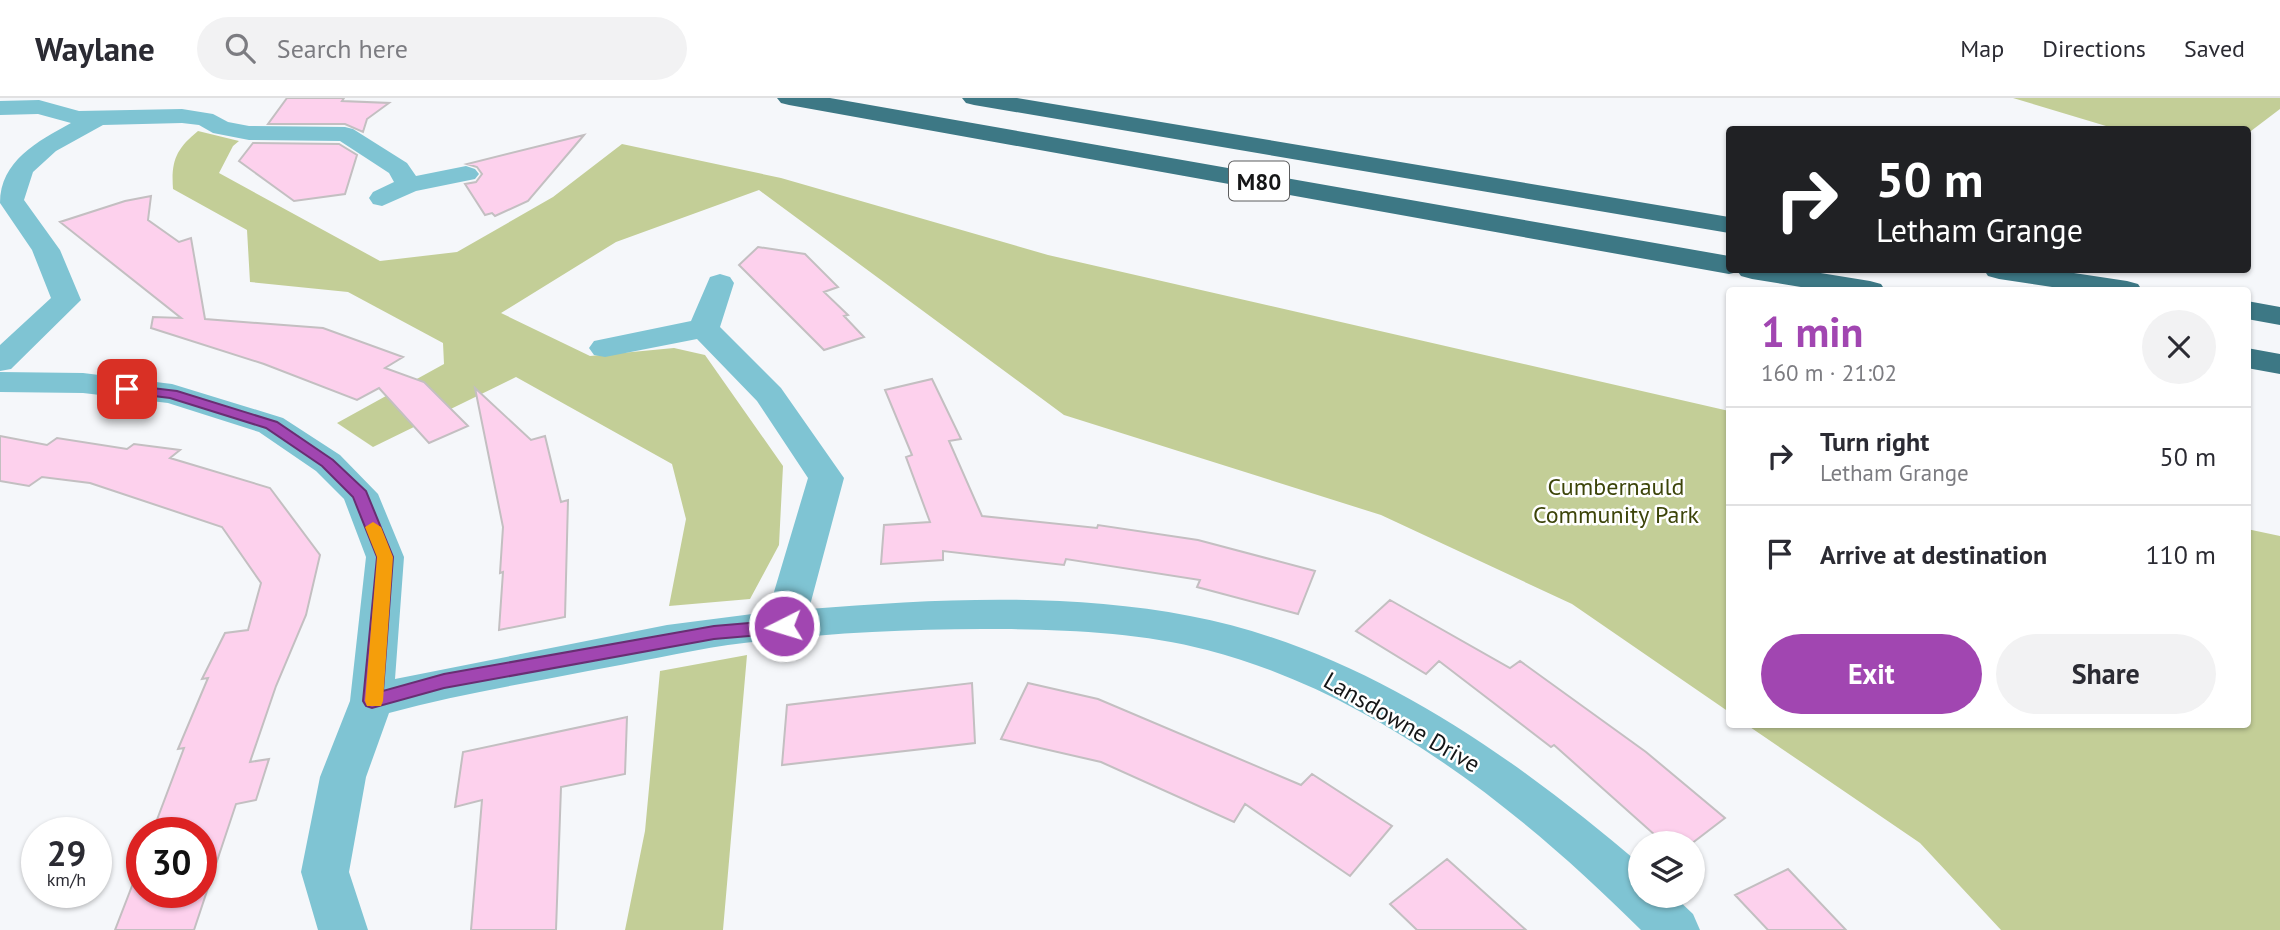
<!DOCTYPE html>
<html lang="en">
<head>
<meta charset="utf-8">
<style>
  body { margin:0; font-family:"PT Sans",sans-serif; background:#f2f2f3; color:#2b2b33; height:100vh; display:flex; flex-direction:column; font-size:26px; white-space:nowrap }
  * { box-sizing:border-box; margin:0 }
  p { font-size:23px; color:#7c7c81 }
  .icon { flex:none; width:38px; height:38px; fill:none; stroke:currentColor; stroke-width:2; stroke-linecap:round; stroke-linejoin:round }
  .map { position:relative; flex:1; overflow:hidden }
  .sheet { position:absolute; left:1726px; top:189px; width:525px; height:441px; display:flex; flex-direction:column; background:#fff; border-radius:7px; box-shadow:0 2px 5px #0004 }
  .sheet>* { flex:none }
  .guide { position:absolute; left:1726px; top:28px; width:525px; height:147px; border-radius:7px; box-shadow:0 2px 5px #0004; background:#202124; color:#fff; overflow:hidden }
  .buttons { position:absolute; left:1628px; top:733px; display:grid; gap:14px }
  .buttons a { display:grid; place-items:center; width:77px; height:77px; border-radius:50%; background:#fff; box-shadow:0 2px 5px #0004; font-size:35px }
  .speed { position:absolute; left:21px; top:719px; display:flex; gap:14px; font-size:35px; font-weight:700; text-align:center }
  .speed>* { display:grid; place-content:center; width:91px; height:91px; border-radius:50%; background:#fff; box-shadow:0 2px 5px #0004; line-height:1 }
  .speed small { font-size:18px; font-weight:400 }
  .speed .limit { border:10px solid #d22; background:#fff; color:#111 }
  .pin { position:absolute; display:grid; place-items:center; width:60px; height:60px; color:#fff; margin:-30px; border-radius:14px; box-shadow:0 4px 10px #0006 }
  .me { position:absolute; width:77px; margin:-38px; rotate:265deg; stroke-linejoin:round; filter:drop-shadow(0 0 5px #0008) }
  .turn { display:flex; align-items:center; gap:24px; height:147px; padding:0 35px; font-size:32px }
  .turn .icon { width:91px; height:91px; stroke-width:2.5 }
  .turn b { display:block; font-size:49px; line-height:60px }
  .round { display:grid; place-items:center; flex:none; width:74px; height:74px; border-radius:37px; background:#f2f2f3 }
  .headline { display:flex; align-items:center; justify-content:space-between; height:119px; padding:0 35px }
  h1 { font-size:42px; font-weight:700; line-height:52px; color:#a146b1 }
  .action { display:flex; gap:14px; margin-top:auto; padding:14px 35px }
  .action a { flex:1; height:80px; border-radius:42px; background:#a146b1; color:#fff; font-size:28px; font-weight:700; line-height:80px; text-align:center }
  .action a+a { background:#f2f2f3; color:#2b2b33 }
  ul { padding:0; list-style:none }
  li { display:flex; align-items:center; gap:21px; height:98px; padding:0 35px; border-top:2px solid #e1e1e2 }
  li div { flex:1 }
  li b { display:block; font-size:26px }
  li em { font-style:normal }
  header { display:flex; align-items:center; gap:42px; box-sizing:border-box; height:98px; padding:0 35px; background:#fff; border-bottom:2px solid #e1e1e2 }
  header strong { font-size:33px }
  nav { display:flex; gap:38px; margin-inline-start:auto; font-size:24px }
  .search { width:490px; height:63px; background:#f2f2f3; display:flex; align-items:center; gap:18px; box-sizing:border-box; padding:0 24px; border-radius:38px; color:#7c7c81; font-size:26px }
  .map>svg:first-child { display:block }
</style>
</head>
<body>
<header>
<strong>Waylane</strong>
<div class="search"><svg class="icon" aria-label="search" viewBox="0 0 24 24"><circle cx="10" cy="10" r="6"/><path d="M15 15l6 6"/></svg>Search here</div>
<nav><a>Map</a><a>Directions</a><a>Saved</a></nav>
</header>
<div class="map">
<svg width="2280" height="832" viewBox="0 0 2280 832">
  <rect width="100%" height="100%" fill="#f5f7fa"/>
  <!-- green -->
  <path fill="#c3ce97" d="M2013 0H2280V11L2247 36V32L2116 31Z
    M198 33 239 43 233 48 219 75 380 163 457 154 553 99 622 46 781 80 1048 157 1729 313V614L1572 506 1381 417 1064 317 759 92 616 144 501 215 590 258 674 250 705 257 783 368 779 447 750 501 669 508 686 421 672 366 516 279 373 349 337 325 444 266 443 245 348 194 250 184 247 132 173 91C171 63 176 51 198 33Z
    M2247 431 2280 438V832H2001L1920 745 1747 627 2247 626Z
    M747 557 723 832H625L645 733 660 573Z"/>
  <!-- building -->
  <path fill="#fdd1ed" stroke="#c3bfc1" stroke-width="2" d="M287 0H344L342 3 389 5 367 21 363 34 345 26H268Z
    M584 37 528 103 495 118 492 115 485 117 465 86 476 84 482 76 477 69 467 66Z
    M253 45 339 46 357 57 345 96 294 103 239 63Z
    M151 98 148 122 179 144 191 140 205 221 323 230 403 259 385 270 424 284 468 328 429 345 379 290 357 302 264 266 151 230 153 219 181 220 60 124 125 103Z
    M758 149 805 156 838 189 824 194 848 217 844 218 864 239 824 252 739 167Z
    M932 281 961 341 949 343 982 418 1097 430 1098 427 1198 442 1315 473 1298 516 1197 489 1200 482 1066 461 1064 467 943 453V462L881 466 884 427 930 424 906 359 912 357 885 292Z
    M475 290 531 342 545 338 561 404 568 402 565 519 499 532 503 474 500 475 503 429Z
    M0 338 47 347 57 340 127 351 134 346 180 352 170 360 270 390 320 457 306 517 276 588 250 664 269 661 256 702 236 706 194 832H115L142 762V794H201V735H152L184 650 178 651 208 580 202 581 225 535 248 532 261 485 222 429 90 385 42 379 29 388 0 383Z
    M1390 502 1510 570 1520 563 1646 654 1725 720 1691 746H1665L1554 647 1551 649 1439 563 1426 576 1356 533Z
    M972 585 975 645 782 667 787 607Z
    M1028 585 1098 601 1301 687 1312 676 1392 728 1350 778 1245 706 1234 724 1101 664 1001 641Z
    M627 619 625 676 561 689 556 832H471L482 702 455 709 463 654Z
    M1447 761 1526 832H1417L1390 806Z
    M1788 771 1846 832H1768L1735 797Z"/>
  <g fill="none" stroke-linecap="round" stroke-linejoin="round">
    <!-- minor -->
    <path fill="#7fc4d3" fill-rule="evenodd" d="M39 2 79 13 182 11 213 16 228 24 249 28 345 29 353 31 407 65 416 78 466 68 475 71 479 76 475 81 416 93 382 108 373 106 369 100 373 94 394 84 389 75 340 43 249 42 213 35 199 27 182 25 103 27 56 53 33 74 24 102 60 152 81 202 11 271 0 273V247L51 200 32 152 0 105C0 63 38 43 71 25L38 16 0 17V3Z
      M720 176 730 179 734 185 720 229 781 290 844 380 809 511C934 501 1065 494 1190 518 1360 550 1511 656 1640 766V798H1674L1693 816 1700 832H1641C1522 713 1373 595 1207 552 1143 535 1072 532 1005 531 914 530 819 535 728 547 681 554 635 565 588 573 522 586 455 597 389 615L366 679 349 774 368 832H318L301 774 320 679 350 603 366 459 344 401 316 373 259 334 168 305 83 295 0 294V274L83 275 172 286 283 320 340 357 378 396 404 459 395 581 667 527 768 514 808 380 757 303 697 241 605 259 594 257 589 250 594 243 691 223 710 179Z"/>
    <!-- motorway -->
    <path fill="#3d7885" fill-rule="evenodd" d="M777 0H830L1729 158V172H1802L1870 183 1881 186 1885 192H1819L1752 181 1741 178 1738 174 1729 176 789 7 781 5Z
      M962 0H1017L1729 119V135L974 7 966 5Z
      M1984 172H2054L2127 183 2138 186 2142 192H2072L1999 181 1988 178Z
      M2247 203 2280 209V227L2247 221Z
      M2247 250 2280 256V276L2247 270Z"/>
  </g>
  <!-- route -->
  <path fill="#a146b1" stroke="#692e73" stroke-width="2" d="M127 287 177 293 277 324 333 362 366 393 393 459 383 593 444 576 714 528 784 522 790 524 793 528 790 533 784 535 714 541 444 590 372 610 366 608 363 603 377 459 353 399 322 368 266 330 170 300 122 294V288Z"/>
  <!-- slow -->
  <path fill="#f59e0b" d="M373 424 381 429 393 459 383 603 381 608H367L365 603 377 459 365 429Z"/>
  <g text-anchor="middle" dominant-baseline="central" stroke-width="5" stroke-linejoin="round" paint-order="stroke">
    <!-- shield labels -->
    <rect fill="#fff" stroke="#5b5c5d" stroke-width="2" x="1229" y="63.5" width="60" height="39" rx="5"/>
    <g font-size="23" font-weight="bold" fill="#151617">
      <text x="1259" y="83">M80</text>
    </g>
    <!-- park labels -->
    <g font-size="24" fill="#3c4409" stroke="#fff">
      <text x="1616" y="388">Cumbernauld<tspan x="1616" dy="28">Community Park</tspan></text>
    </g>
    <!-- street labels -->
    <g font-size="24" fill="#151617" stroke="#fff">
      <text transform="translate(1402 624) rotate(30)">Lansdowne Drive</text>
    </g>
  </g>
</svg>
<div class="buttons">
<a><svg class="icon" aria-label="layers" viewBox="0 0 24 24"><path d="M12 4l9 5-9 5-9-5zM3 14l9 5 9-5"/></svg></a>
</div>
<div class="speed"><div>29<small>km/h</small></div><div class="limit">30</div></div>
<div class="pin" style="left:127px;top:291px;background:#d93025"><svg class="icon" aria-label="arrive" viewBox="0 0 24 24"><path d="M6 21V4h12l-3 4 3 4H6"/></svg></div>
<svg class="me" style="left:784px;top:528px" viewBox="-20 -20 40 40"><circle r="17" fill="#a146b1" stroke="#fff" stroke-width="3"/><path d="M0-11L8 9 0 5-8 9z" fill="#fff"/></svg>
<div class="guide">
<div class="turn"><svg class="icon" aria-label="right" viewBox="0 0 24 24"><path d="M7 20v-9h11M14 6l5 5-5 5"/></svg><div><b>50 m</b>Letham Grange</div></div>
</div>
<section class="sheet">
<div class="headline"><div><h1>1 min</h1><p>160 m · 21:02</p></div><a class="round"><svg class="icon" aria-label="close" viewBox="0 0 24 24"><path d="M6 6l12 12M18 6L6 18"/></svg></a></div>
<ul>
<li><svg class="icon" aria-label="right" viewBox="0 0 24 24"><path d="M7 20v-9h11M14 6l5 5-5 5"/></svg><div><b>Turn right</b><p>Letham Grange</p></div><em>50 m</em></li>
<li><svg class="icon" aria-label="arrive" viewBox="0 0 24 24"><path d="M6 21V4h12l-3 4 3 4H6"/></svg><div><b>Arrive at destination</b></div><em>110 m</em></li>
</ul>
<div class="action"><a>Exit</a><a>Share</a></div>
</section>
</div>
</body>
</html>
